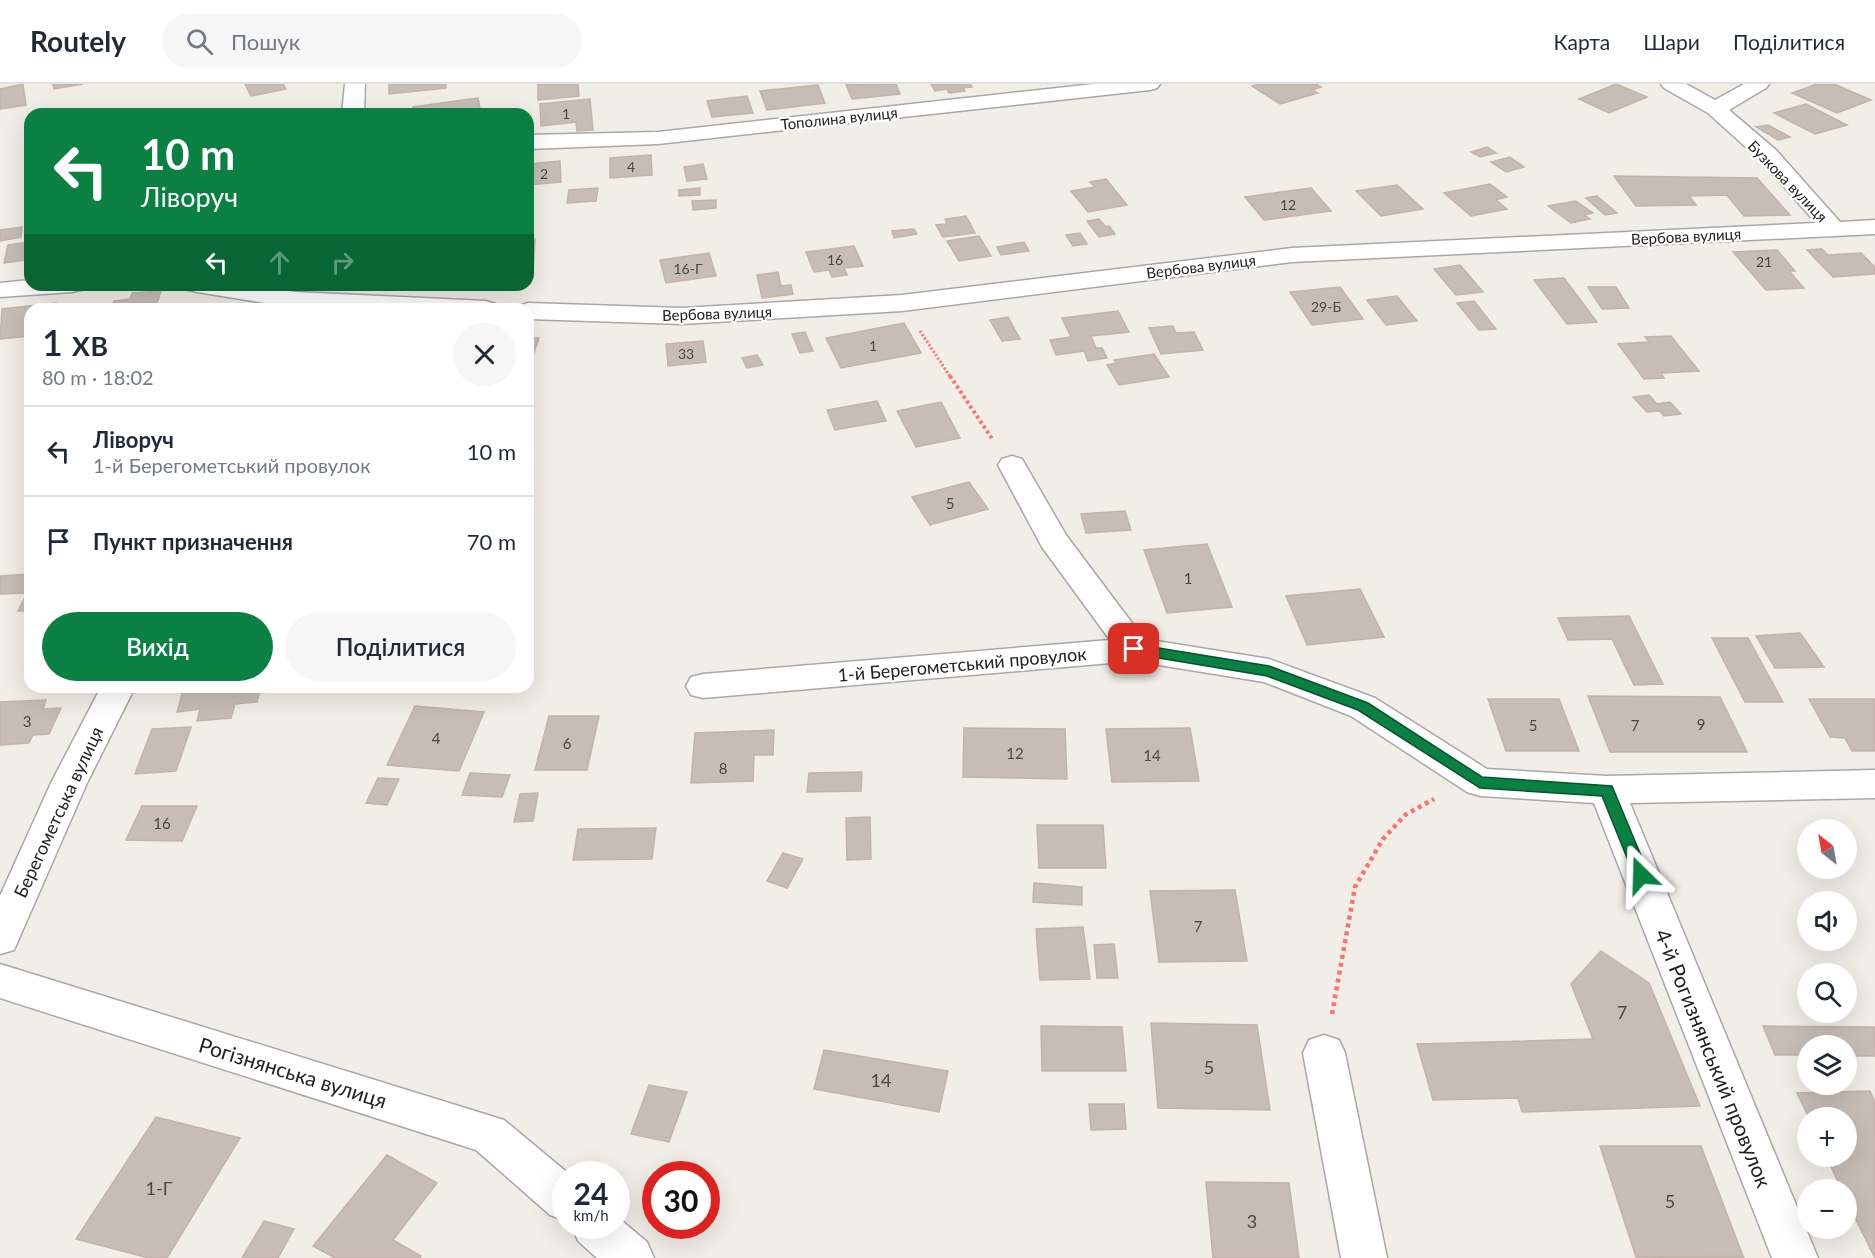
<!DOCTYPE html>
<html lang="uk">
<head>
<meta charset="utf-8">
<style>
  body { margin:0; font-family:Lato,sans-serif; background:#f6f6f7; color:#1f2937; height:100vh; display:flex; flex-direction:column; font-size:22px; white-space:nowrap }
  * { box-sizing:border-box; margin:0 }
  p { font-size:20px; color:#747a83 }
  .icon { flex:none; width:33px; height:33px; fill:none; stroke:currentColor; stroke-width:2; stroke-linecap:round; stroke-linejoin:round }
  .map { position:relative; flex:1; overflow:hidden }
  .drawer { position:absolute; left:24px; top:219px; width:510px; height:390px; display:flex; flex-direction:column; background:#fff; border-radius:18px; box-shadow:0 6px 24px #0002 }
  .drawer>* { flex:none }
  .banner { position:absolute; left:24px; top:24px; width:510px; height:183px; border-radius:18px; box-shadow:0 6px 24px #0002; background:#0b8043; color:#fff; overflow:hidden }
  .needle { width:39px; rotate:329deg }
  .controls { position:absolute; left:1797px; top:735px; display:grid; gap:12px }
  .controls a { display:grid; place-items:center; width:60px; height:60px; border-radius:50%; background:#fff; box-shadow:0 6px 24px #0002; font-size:30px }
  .speed { position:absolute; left:552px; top:1077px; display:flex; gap:12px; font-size:30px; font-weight:700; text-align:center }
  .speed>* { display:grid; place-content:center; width:78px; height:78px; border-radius:50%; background:#fff; box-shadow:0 6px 24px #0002; line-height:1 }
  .speed small { font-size:15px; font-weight:400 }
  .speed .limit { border:9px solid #d22; background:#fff; color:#111 }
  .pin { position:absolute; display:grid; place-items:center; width:51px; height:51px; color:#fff; margin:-26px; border-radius:12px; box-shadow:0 3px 9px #0006 }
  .me { position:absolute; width:66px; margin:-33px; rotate:338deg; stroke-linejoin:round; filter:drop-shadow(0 0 4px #0008) }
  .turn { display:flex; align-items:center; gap:21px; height:126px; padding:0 18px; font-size:27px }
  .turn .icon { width:78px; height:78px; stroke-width:2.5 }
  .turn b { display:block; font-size:42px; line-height:51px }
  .lanes { display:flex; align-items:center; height:57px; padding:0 18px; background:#0003; justify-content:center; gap:30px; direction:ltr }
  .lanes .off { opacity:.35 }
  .round { display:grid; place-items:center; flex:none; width:63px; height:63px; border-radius:32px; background:#f6f6f7 }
  .overview { display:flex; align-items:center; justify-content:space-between; height:102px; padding:0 18px }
  h1 { font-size:36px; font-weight:600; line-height:45px }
  .action { display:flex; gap:12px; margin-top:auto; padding:12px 18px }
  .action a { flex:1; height:69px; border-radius:36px; background:#0b8043; color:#fff; font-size:24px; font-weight:600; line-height:69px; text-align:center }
  .action a+a { background:#f6f6f7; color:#1f2937 }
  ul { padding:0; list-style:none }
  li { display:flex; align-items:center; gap:18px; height:90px; padding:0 18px; border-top:2px solid #e0e1e3 }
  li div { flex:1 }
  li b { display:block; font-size:22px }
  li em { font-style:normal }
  header { display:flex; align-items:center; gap:36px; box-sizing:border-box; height:84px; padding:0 30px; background:#fff; border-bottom:2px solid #e0e1e3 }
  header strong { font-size:28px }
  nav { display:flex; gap:33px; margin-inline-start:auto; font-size:21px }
  .search { width:420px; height:54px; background:#f6f6f7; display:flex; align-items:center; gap:15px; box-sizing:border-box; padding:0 21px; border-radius:33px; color:#747a83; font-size:22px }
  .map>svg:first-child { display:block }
</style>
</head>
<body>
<header>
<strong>Routely</strong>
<div class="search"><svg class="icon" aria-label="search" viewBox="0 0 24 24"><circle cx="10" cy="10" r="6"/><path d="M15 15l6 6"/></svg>Пошук</div>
<nav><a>Карта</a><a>Шари</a><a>Поділитися</a></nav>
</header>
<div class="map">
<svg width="1875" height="1174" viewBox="0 0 1875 1174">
  <rect width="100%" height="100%" fill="#f1ede7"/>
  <!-- building -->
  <path fill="#c6bdb6" stroke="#c4b3a9" stroke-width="1.5" d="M23 0 26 21 0 25V5Z
    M53 0H83L54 5Z
    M245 0H283L286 5 251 12Z
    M389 0H446V4L389 10Z
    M538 0H578L579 12 538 16Z
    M896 0 900 10 852 15 846 1Z
    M931 0H970L972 3 963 4 965 7 949 9 947 5 935 7Z
    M1260 0H1316L1321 3 1312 6 1318 9 1280 20 1252 2Z
    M1616 0 1647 13 1609 29 1579 15Z
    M1817 0H1834L1871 16 1837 29 1792 9Z
    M818 1 825 19 767 26 760 7Z
    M747 12 753 29 712 33 707 17Z
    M478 14 481 30H414L413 23Z
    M590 15 593 46 577 47 576 38 541 42 540 20Z
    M1806 20 1847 41 1815 50 1774 29Z
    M1768 41 1790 53 1778 56 1756 43Z
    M1487 63 1496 69 1480 73 1471 68Z
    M651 71 652 91 610 94V74Z
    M1510 73 1524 83 1506 88 1491 78Z
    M560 77 561 98 528 101V80Z
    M703 80 707 95 687 97 684 83Z
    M1614 92 1757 94 1790 131 1744 132 1727 111 1689 112 1696 121 1636 122Z
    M1106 95 1127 121 1088 128 1071 107 1095 103 1090 98Z
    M1490 100 1507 113 1496 116 1507 125 1471 132 1444 109Z
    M1397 101 1423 125 1381 132 1356 107Z
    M598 104 596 117 567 119 569 106Z
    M700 104V111L679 112V106Z
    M1311 104 1331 127 1264 136 1245 113Z
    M1597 112 1617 129 1605 131 1586 114Z
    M716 116V124L693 126 692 117Z
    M1576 117 1593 129 1584 131 1590 135 1571 139 1548 122Z
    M966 132 975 149 943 153 936 141 947 140 945 135Z
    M1099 135 1106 143 1109 142 1115 150 1099 153 1087 137Z
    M22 143 21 153 0 157V146Z
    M914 145 917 150 894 154 892 147Z
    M1080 149 1087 160 1073 162 1066 151Z
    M979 152 991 172 959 177 947 157Z
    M528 155H535L533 188 528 189Z
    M30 158V175L4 179 8 161Z
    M1024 158 1029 167 1001 171 997 163Z
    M854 162 863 182 844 184 847 191 832 193 829 186 814 188 806 168Z
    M1822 165 1828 171 1861 169 1875 183V190L1833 193 1807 166Z
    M1777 166 1795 187H1789L1804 204 1766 206 1733 168Z
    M709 169 716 192 666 199 660 176Z
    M1460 181 1483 208 1456 211 1434 185Z
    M778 188 781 202 791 201 793 210 762 214 757 191Z
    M1564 194 1597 238 1567 240 1534 196Z
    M1340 203 1363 235 1312 241 1290 208Z
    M1588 203H1616L1629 224 1602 225Z
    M161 207 156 222 139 225H111L114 217 130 215 132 209Z
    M1397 212 1417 237 1386 241 1367 216Z
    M1474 217 1496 245 1479 246 1457 219Z
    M56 219 54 225H30V252L0 255 2 225Z
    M1118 227 1129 248 1091 252 1096 264H1102L1107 274 1088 277 1084 267 1056 271 1050 256 1071 253 1062 234Z
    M1008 233 1020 255 1002 257 990 236Z
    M904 239 921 269 841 284 826 254Z
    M1173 242 1176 249 1194 248 1203 266 1161 270 1149 244Z
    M805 248 813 267 800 269 792 250Z
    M1671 252 1699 287 1661 289 1664 294 1644 295 1618 260 1649 258 1645 253Z
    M528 254H539L529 283H528Z
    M703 257 706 278 668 282 666 260Z
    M1154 270 1169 293 1119 301 1107 281 1116 279 1114 276Z
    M757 271 763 281 747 284 742 274Z
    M1649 311 1657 320 1670 318 1681 330 1664 332 1660 327 1647 328 1633 313Z
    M877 317 886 337 835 346 827 326Z
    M941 318 960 354 916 363 897 327Z
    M969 398 988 425 930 441 912 413Z
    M1125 427 1131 446 1086 449 1081 430Z
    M1207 460 1232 523 1167 529 1144 466Z
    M30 490V527H18L27 509 0 510V492Z
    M1360 505 1384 553 1307 561 1286 512Z
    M1629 532 1663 600 1634 601 1612 555 1568 556 1558 534Z
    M1800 549 1824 583 1775 584 1756 552Z
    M1712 554H1748L1783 618H1745Z
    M184 603H261L257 618 235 620 231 634 197 637 200 625 177 628Z
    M1588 612 1720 613 1747 668H1610Z
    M1488 615H1559L1579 667H1506Z
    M1809 615H1875V667H1852L1845 654 1830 653Z
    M46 616 43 625 61 624 49 650 33 651 29 659 0 661V618Z
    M415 622 484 628 459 687 387 681Z
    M549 632H599L587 686H535Z
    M191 643 176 687 135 690 152 645Z
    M964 644 1065 645 1067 695 963 693Z
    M1190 644 1199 697 1112 698 1106 645Z
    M774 646 773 671H754L753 697 691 699 695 649Z
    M862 688 861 707 807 708 809 689Z
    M470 689 510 691 502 713 462 711Z
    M378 694 399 695 387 721 366 719Z
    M538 709 533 737 514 738 520 710Z
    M142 722H197L182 757 126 756Z
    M870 733 871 775 847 776 846 734Z
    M1037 741H1103L1106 784H1039Z
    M656 744 652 775 573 776 578 745Z
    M783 769 803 775 787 804 767 797Z
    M1034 799 1082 803V821L1033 818Z
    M1235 806 1247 877 1159 878 1150 807Z
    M1083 843 1090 895 1040 896 1036 845Z
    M1114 860 1118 894H1097L1094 861Z
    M1601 867 1649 899 1700 1022 1522 1028 1518 1014 1433 1016 1417 960 1593 955 1571 900Z
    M1151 939 1257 941 1270 1026 1158 1024Z
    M1041 942 1122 943 1126 987H1042Z
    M1763 942 1875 943V972H1846V962H1808V971H1775Z
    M824 966 948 987 939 1028 814 1005Z
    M649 1001 687 1008 669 1058 631 1050Z
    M1870 1007 1875 1018V1174L1846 1116V1106H1842L1826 1072H1846V1034H1809L1797 1009Z
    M1089 1020H1124L1126 1045 1091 1046Z
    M156 1033 240 1054 167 1174H149L76 1155Z
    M1600 1062H1701L1743 1172 1636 1173Z
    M387 1071 437 1099 393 1156 421 1172 420 1174H335L313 1162Z
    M1206 1098 1289 1099 1299 1174H1213Z
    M264 1137 294 1145 278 1174H242Z
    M1743 1172 1744 1174 1636 1173Z"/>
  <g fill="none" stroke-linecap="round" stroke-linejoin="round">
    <!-- street casing -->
    <g stroke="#a8a8a8" stroke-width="3">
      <path id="street" d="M345 0H365L364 30H342Z
        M1094 0H1160L1157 4 1150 6 658 60 528 65V51L658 48Z
        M1661 0H1686L1715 16 1744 0H1769L1766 4 1729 26 1776 66 1840 138 1875 136V150L1292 178 902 227 682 240 528 235V225H517L519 222 528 219 682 224 902 211 1292 164 1816 139 1760 76 1708 29 1664 4Z
        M30 196V201H84L81 206 72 208 0 213V199Z
        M185 201H246L296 208 486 217 495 220 499 225 296 224 197 208 188 206Z
        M1012 372 1022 375 1066 451 1144 555 1269 575 1375 614 1487 685 1607 692 1875 686V714L1630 719 1818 1174H1772L1594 719 1480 712 1467 708 1351 632 1264 598 1134 577 703 614 691 611 686 602 691 593 703 590 1110 556 1042 463 998 381 1002 375Z
        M101 603H135L87 699 14 866 0 870V812L51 699Z
        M0 880 504 1036 569 1090H566V1137L550 1131 476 1066 0 914Z
        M1324 951 1339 956 1345 969 1387 1174H1341L1303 969 1309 956Z
        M616 1132 647 1158 654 1174H597L578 1157 572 1142H616Z"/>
    </g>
    <!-- path-far2 -->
    <path stroke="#fd726d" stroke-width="3" stroke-dasharray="2 2" stroke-linecap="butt" d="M920 247 951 294"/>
    <!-- path-far1 -->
    <path stroke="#fd726d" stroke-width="4" stroke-dasharray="3 3" stroke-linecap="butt" d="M950 292 993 356"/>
    <!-- path -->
    <path stroke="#fd726d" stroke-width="4.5" stroke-dasharray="4 4" stroke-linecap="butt" d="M1332 930 1355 803 1383 755 1405 731 1434 715"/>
    <!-- street -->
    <use href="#street" fill="#fff" fill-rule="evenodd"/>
  </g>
  <!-- route -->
  <path fill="#0b8043" stroke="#07532c" stroke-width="1.5" d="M1134 560 1269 582 1368 619 1482 693 1612 702 1649 791 1647 796 1641 798 1636 796 1602 712 1480 704 1358 626 1267 592 1129 569 1127 565Z"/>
  <g text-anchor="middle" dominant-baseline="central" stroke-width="4.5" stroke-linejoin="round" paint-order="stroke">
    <!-- far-number labels -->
    <g font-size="14" fill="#4a4846">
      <text x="566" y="29">1</text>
      <text x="631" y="82">4</text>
      <text x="544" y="89">2</text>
      <text x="1288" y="120">12</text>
      <text x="835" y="175">16</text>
      <text x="1764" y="177">21</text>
      <text x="688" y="184">16-Г</text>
      <text x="1326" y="222">29-Б</text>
      <text x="873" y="261">1</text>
      <text x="686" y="269">33</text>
    </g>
    <!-- far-street labels -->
    <g font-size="15" fill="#212121" stroke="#fff">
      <text transform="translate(839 34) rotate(-6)">Тополина вулиця</text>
      <text transform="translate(1788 97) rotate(46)">Бузкова вулиця</text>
      <text transform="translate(1686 152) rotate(-3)">Вербова вулиця</text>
      <text transform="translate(1201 182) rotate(-7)">Вербова вулиця</text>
      <text transform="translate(717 229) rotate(-2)">Вербова вулиця</text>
    </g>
    <!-- number labels -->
    <g font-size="15" fill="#4a4846">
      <text x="950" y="419">5</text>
      <text x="1188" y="494">1</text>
      <text x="27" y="637">3</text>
      <text x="1701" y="640">9</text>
      <text x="1533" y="641">5</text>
      <text x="1635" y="641">7</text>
      <text x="436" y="654">4</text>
      <text x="567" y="659">6</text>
      <text x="1015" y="669">12</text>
      <text x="1152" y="671">14</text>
      <text x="723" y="684">8</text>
      <text x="162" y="739">16</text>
      <text x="1198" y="842">7</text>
    </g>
    <!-- street labels -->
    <g font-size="18" fill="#212121" stroke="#fff">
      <text transform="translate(962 580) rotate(-5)">1-й Берегометський провулок</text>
      <text transform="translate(58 728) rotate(-65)">Берегометська вулиця</text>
    </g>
    <!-- near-number labels -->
    <g font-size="18" fill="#4a4846">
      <text x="1622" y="928">7</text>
      <text x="1209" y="983">5</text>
      <text x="881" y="996">14</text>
      <text x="159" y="1104">1-Г</text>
      <text x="1670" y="1117">5</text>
      <text x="1252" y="1137">3</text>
    </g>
    <!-- near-street labels -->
    <g font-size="21" fill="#212121" stroke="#fff">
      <text transform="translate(1714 974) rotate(68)">4-й Рогизнянський провулок</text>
      <text transform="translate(293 988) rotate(17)">Рогізнянська вулиця</text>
    </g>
  </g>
</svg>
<div class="controls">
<a><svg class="needle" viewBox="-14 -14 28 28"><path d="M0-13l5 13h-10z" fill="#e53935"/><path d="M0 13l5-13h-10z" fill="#747a83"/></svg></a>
<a><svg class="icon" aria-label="sound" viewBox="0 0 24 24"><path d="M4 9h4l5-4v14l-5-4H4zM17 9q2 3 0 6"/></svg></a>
<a><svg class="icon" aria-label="search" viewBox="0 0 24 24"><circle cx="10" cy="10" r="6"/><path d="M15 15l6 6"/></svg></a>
<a><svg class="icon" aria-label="layers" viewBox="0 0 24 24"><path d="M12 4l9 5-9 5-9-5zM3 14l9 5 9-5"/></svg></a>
<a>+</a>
<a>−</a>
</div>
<div class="speed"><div>24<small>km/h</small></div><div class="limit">30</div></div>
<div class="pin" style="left:1134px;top:565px;background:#d93025"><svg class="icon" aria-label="arrive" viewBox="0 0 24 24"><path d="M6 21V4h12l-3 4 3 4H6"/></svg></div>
<svg class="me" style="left:1641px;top:791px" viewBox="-20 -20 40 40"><path d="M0-17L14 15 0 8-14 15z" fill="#0b8043" stroke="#fff" stroke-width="4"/></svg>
<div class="banner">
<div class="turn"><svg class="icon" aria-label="left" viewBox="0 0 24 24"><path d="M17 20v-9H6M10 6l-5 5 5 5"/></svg><div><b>10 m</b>Ліворуч</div></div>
<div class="lanes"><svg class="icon" aria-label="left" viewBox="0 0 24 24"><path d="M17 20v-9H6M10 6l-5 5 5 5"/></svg><svg class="icon off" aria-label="ahead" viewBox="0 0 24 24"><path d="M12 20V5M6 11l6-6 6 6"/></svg><svg class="icon off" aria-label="right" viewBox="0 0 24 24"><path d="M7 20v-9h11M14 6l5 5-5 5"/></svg></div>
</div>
<section class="drawer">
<div class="overview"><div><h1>1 хв</h1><p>80 m · 18:02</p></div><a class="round"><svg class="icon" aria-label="close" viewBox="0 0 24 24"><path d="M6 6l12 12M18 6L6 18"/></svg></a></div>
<ul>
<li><svg class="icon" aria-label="left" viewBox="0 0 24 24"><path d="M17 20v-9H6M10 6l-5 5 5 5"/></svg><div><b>Ліворуч</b><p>1-й Берегометський провулок</p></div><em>10 m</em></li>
<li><svg class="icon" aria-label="arrive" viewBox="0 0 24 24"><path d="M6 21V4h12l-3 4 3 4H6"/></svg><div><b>Пункт призначення</b></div><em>70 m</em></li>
</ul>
<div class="action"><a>Вихід</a><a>Поділитися</a></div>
</section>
</div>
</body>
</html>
